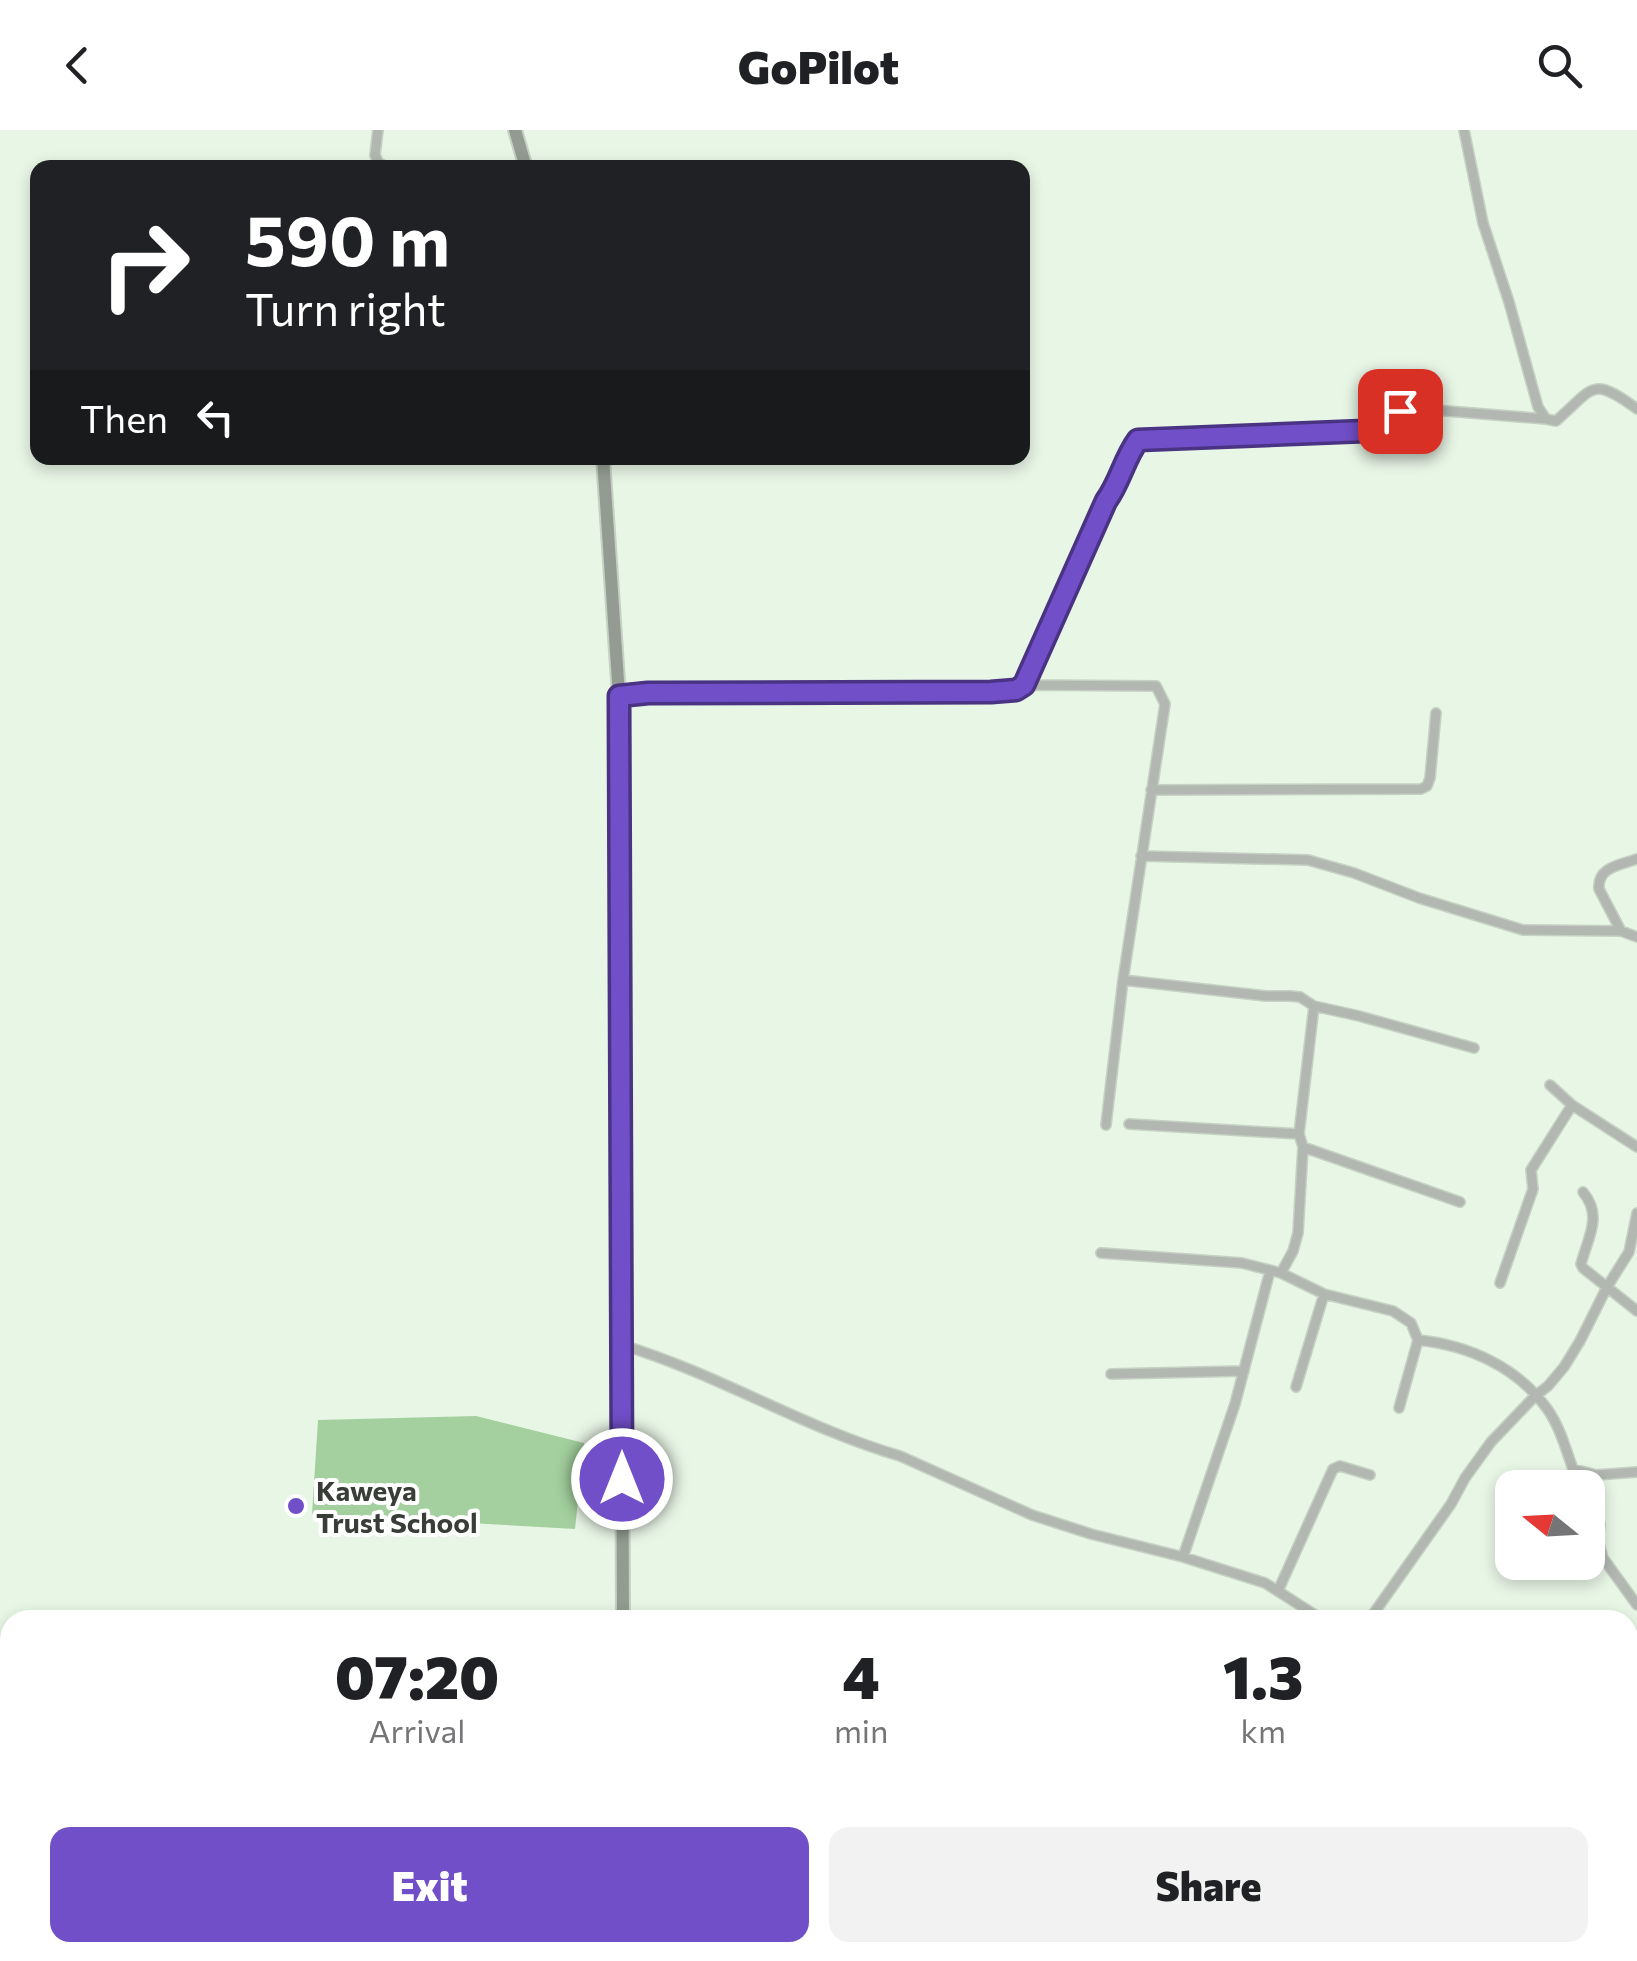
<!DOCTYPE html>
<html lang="en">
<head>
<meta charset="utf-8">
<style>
  body { margin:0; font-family:Commissioner,sans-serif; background:#f2f2f2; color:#202124; height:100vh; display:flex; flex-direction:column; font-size:38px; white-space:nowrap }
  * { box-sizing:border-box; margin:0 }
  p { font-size:32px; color:#757577 }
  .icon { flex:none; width:55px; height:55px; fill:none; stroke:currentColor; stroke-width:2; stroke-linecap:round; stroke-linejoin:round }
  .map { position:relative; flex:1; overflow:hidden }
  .panel { position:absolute; left:0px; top:1480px; width:1638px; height:352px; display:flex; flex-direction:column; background:#fff; border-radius:30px 30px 0 0; box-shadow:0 5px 15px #0003 }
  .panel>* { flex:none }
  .guide { position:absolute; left:30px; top:30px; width:1000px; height:305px; border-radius:20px; box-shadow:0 5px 15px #0003; background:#202124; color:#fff; overflow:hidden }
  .needle { width:65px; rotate:288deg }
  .controls { position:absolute; left:1495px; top:1340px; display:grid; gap:20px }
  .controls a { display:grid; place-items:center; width:110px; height:110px; border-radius:20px; background:#fff; box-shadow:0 5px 15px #0003; font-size:50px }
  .pin { position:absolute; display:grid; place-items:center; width:85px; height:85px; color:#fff; margin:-42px; border-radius:20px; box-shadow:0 5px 15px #0006 }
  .me { position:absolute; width:110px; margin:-55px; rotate:0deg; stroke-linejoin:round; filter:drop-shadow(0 0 8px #0008) }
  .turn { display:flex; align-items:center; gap:35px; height:210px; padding:0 50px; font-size:45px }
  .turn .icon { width:130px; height:130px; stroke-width:2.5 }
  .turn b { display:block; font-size:70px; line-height:85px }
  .then { display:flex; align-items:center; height:95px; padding:0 50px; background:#0003; gap:20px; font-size:38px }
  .eta { display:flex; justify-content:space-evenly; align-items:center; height:170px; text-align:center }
  .eta b { font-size:60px; font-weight:800; line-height:70px }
  .action { display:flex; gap:20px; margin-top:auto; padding:20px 50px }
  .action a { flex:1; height:115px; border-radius:20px; background:#714fc8; color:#fff; font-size:40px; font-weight:800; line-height:115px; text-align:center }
  .action a+a { background:#f2f2f2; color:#202124 }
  header { display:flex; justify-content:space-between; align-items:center; height:130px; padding:0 50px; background:#fff; font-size:45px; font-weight:800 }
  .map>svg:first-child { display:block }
</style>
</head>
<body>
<header><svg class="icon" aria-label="back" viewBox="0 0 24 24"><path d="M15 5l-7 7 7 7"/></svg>GoPilot<svg class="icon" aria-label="search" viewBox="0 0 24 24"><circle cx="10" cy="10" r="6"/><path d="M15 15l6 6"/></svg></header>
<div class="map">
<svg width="1637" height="1831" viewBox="0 0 1637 1831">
  <rect width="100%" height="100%" fill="#e8f6e6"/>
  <!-- green -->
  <path fill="#a3d09e" d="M476 1286 584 1313 575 1399 312 1384 318 1290Z"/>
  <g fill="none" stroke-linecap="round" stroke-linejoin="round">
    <!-- street casing -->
    <g stroke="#c5d1c3" stroke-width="12">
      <path id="street" d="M378 0 375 25 378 32 387 38
        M1464 0 1483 93 1509 172 1538 277 1546 289 1556 291C1594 258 1591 245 1637 279
        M1024 555 1156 556 1165 574 1123 850 1106 995
        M619 566 647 563 991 562 1015 559 1024 555 1106 371C1120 351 1123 329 1137 310L1365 301 1400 281 1434 280 1546 289
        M1151 660 1421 659 1427 656 1430 648 1436 583
        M1141 726 1308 730 1354 743 1419 768 1523 800 1621 801 1637 807
        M1621 801 1599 759C1597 737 1620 735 1637 729
        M1123 850 1266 866H1290L1300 867 1314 876 1299 1004 1303 1017 1298 1103 1293 1121 1281 1143
        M1314 876 1359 886 1474 918
        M1550 955 1572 975 1637 1017
        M1129 994 1299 1004
        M1303 1017 1460 1072
        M1583 1062C1603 1086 1588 1107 1581 1134L1583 1138 1637 1181
        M1101 1123 1242 1133 1281 1143 1324 1164 1393 1181 1411 1193 1418 1210 1399 1278
        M1500 1153 1533 1059 1531 1040 1572 975
        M1418 1210C1468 1215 1518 1237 1548 1280 1560 1297 1566 1320 1573 1339L1596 1345 1637 1342
        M622 1215C718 1244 804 1298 900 1326L1032 1385 1091 1404 1183 1427 1265 1453 1323 1490
        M1111 1244 1244 1241
        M1296 1257 1324 1164
        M1577 1341 1585 1358
        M1588 1364 1600 1394 1598 1410 1603 1428 1637 1475
        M1183 1427 1235 1274 1270 1141
        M1278 1461 1333 1339 1340 1336 1370 1345
        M1369 1490 1451 1374 1465 1348 1491 1312 1535 1266 1548 1256 1564 1237 1580 1211 1607 1157 1629 1122 1637 1083
        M0 1680H10
        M1628 1731 1637 1737
        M1628 1816H1637
        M240 1831 242 1822
        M1123 1831 1134 1822
        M1397 1831 1399 1822
        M1533 1831 1550 1822"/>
    </g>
    <!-- secondary casing -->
    <g stroke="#c5d1c3" stroke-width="16">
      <path id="secondary" d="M515 0 526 38
        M603 328 619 566 623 1490
        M621 1831V1822"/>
    </g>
    <!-- street -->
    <use href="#street" stroke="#b2b8b1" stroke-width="9"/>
    <!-- secondary -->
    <use href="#secondary" stroke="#939b92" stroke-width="12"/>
  </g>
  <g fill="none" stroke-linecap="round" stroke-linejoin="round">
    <!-- route casing -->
    <g stroke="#493382" stroke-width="25">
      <path id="route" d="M622 1349 619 566 648 563 991 562 1016 560 1024 555 1106 371C1120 352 1124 329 1138 310L1365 301 1400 281"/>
    </g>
    <!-- route -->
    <use href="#route" stroke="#714fc8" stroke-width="18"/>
  </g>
  <!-- markers -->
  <circle fill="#714fc8" stroke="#fff" stroke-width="4" cx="296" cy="1376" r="10"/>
  <g text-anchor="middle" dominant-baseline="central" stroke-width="8" stroke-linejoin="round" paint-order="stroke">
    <!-- poi labels -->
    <g font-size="28" font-weight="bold" fill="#383d37" stroke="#fff" text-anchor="start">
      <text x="316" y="1360">Kaweya<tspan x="316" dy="32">Trust School</tspan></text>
    </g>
  </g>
</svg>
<div class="controls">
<a><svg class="needle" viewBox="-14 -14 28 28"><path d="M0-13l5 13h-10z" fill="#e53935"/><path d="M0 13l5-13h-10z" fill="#757577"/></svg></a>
</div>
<div class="pin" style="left:1400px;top:281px;background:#d93025"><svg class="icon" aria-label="arrive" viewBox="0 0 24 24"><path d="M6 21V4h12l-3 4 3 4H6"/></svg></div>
<svg class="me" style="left:622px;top:1349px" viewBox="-20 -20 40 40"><circle r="17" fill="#714fc8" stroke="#fff" stroke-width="3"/><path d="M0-11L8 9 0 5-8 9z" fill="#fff"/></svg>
<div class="guide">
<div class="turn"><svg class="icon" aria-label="right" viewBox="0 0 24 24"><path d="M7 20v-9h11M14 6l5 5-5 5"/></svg><div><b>590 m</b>Turn right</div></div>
<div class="then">Then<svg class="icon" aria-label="left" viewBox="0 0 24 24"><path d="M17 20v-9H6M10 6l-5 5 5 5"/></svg></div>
</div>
<section class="panel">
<div class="eta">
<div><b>07:20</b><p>Arrival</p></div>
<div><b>4</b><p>min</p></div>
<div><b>1.3</b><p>km</p></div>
</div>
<div class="action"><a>Exit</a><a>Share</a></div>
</section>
</div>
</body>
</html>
